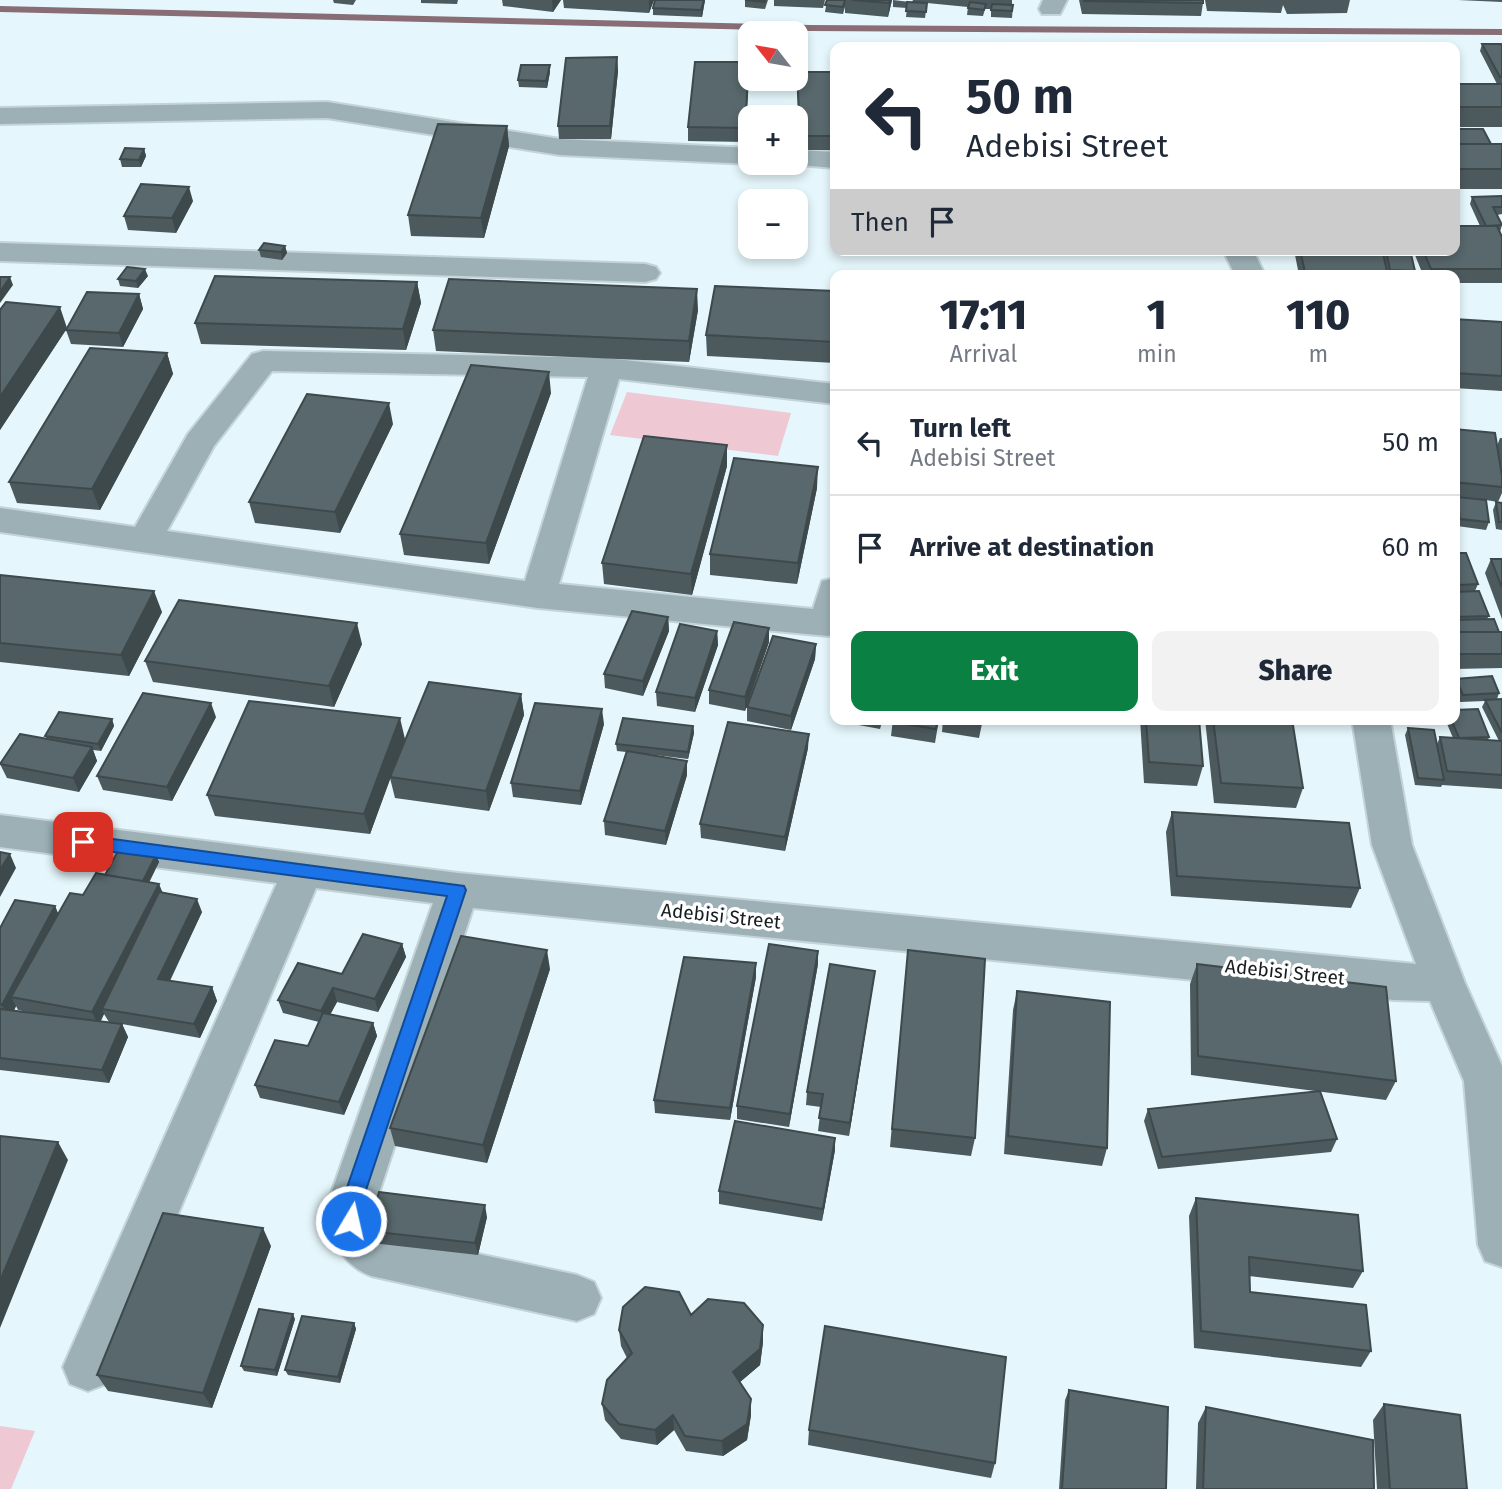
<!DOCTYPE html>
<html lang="en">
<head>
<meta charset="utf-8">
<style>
  body { margin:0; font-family:"Fira Sans",sans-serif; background:#f2f2f3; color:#1f2937; height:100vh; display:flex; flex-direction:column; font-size:26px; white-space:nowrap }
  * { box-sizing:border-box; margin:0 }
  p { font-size:23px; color:#747a83 }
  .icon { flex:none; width:38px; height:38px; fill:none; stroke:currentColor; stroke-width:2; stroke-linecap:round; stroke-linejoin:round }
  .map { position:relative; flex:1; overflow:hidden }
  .panel { position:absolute; left:830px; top:270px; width:630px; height:455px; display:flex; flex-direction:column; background:#fff; border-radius:14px; box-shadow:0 4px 10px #0003 }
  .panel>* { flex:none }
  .top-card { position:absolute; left:830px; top:42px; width:630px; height:214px; border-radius:14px; box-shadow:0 4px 10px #0003; background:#fff; color:#1f2937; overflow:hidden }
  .needle { width:46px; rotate:301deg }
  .fabs { position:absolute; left:738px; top:21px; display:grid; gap:14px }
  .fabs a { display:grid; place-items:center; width:70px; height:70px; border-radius:14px; background:#fff; box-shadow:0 4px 10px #0003; font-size:35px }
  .pin { position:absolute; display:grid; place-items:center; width:60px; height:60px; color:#fff; margin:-30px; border-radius:14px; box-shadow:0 4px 10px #0006 }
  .me { position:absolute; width:77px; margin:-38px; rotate:9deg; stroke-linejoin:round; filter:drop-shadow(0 0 5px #0008) }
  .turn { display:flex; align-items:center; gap:24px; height:147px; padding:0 21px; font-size:32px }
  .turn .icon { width:91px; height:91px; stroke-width:2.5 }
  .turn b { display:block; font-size:49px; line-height:60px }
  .then { display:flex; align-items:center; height:66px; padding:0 21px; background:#0003; gap:14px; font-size:26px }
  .eta { display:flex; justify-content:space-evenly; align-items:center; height:119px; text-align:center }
  .eta b { font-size:42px; font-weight:800; line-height:49px }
  .primary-button { display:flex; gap:14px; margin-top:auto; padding:14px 21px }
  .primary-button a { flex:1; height:80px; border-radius:14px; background:#0b8043; color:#fff; font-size:28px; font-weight:800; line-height:80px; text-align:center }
  .primary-button a+a { background:#f2f2f3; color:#1f2937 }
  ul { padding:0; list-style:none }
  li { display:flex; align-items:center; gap:21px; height:105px; padding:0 21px; border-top:2px solid #e0e1e3 }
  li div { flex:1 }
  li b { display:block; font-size:26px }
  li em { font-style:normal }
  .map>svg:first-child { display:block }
</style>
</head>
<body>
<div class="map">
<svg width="1502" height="1489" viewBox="0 0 1502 1489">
  <rect width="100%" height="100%" fill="#e5f7fc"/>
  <!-- green -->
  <path fill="#eec8d2" d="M627 392 791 413 778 456 610 435Z
    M0 1426 35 1431 11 1489H0Z"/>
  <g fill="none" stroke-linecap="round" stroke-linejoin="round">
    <!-- stream -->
    <path fill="#886d75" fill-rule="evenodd" d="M0 6 810 25 1502 29V35L810 31 0 12Z"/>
    <!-- minor casing -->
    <g stroke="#c4d4d8" stroke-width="4">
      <path id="minor" d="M1043 0H1067L1060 14H1042L1039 9Z
        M327 102 560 139 751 148V163H757L751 164 560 155 327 118 0 124V108Z
        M796 150 835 152V168L786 164 796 163Z
        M0 243 645 264 656 267 660 273 656 279 645 282 0 261Z
        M1223 250H1253L1265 275H1235Z
        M263 351 607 358 835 384V404L619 379 559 584 813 609 822 581 835 578V634L828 636 538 608 0 532V508L135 527 188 434 252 354ZM272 371 588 377 525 581 167 531 214 446Z
        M1352 719H1390L1412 845 1465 983 1502 1066V1267L1485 1261 1478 1245 1464 1081 1430 1001 1394 1000 473 908 374 1208 377 1224 384 1234 577 1275 594 1282 601 1298 594 1314 577 1321 371 1276C342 1265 330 1238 326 1208L433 903 316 888 106 1384 88 1391 70 1384 63 1367 277 883 0 847V815L458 873 1416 964 1372 845Z"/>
    </g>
    <!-- minor -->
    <use href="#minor" fill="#9cb0b6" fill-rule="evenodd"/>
  </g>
  <!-- wall -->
  <path fill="#4c595d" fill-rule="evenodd" d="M333 0H356L353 5 334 3Z
    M421 0H458L457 4 421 3Z
    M502 0H561L553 12 503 6Z
    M563 0H654L649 13 564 8Z
    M655 0H705L702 17 653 15V8Z
    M745 0H768L765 9 745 7Z
    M774 0H825L823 8 774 6Z
    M827 0H892L888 17 845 13V7L843 14 825 12Z
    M893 0 910 2H912L913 0H1012V5H1013L1012 18 991 17V9H985L983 16 967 15 968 7 927 3 925 18 906 17 907 8 893 7Z
    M1079 0H1203V3L1201 16 1082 14Z
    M1205 0H1350L1347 13 1287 14 1283 5 1281 13 1207 11Z
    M1458 0H1502V2Z
    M1482 44 1502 46V127H1454V84H1497L1480 51Z
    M617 57 618 71 611 139H559L558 126Z
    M749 62 745 142 688 141V127Z
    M550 65V72L547 88 519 87 518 80Z
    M797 72H835V150H799Z
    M507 126 509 146 484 238 411 236 408 215Z
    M1454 129 1491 144H1502V189H1454Z
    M144 149 146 156 141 167H122L120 159Z
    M1502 196V214L1497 215 1502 225 1500 232 1502 237V283H1454V275H1423L1413 250H1454L1480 226 1470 204 1472 197Z
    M193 201 176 233 128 230 124 216Z
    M285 246 287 253 282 260 261 257 259 250Z
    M1294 250H1410L1415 271 1414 273 1417 275H1299Z
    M148 276 138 288 120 286 118 279Z
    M417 282 421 303 406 350 201 344 195 323Z
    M835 291V363L707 356 706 335Z
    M139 294 143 309 123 347 71 344 66 330 0 430V310L67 328Z
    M698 310 689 362 436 351 433 330Z
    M1454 319 1502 322V391L1454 388Z
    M167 353 173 374 100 510 17 503 9 482Z
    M551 393 489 564 404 555 400 534Z
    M393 424 340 533 255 523 249 502Z
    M1454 429 1497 446 1500 438H1502V495V493L1498 502 1486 500 1489 522 1486 530 1457 526 1454 504 1457 497H1454Z
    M727 445V466L692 595 604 584 602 563Z
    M817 488 797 584 710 575V554Z
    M1496 502 1502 503V530L1496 529 1493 510Z
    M1454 553 1478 584 1475 591 1489 616 1487 619 1499 632H1502V668L1454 669V592H1457L1454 585Z
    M1491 559H1502V619L1485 573Z
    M0 575 162 612 129 676 0 662Z
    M668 617 669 631 643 696 605 688 604 674Z
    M769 628V642L745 711 709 704V690Z
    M717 631 718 645 695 712 657 706 656 692Z
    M362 644 334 707 153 682 145 661Z
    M816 644 815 659 791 730 747 721V707Z
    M1456 679 1499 693 1497 699H1502V789L1442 785 1441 787 1415 785 1405 735 1408 728 1437 744 1440 737 1453 738 1445 719H1454L1489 737 1488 740 1499 741 1482 707 1485 701 1460 702 1454 690V682Z
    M521 694 524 715 489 811 395 798 390 778 370 834 215 816 207 795 405 739 397 761Z
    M216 717 172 801 103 790 97 776Z
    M112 719 114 726 101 751 93 750 97 761 79 792 7 778 0 764 47 739 45 736Z
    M837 719H883L880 729 837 721Z
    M893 719H939L935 743 891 736Z
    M943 719H983L979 738 942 732Z
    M1140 719H1199L1203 766 1197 786 1144 783Z
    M1205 719H1292L1303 788 1296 808 1214 803Z
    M604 724 581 805 513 797 511 783Z
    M693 726 694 733 688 759 638 753 687 761V775L666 845 605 835 604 821 626 752 617 751 616 744Z
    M808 748 785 851 701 838 700 824Z
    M1172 812 1360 888 1351 908 1171 896 1166 832Z
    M156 855 159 862 149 883 163 893 202 912 170 981 212 987 217 1001 200 1038 122 1024 128 1037 109 1083 0 1070V928L55 906 58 914 83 895 105 875ZM16 1006 18 1010 32 1013 14 1011ZM104 1014 109 1022 101 1021Z
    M402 944 406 957 378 1012 337 1002 330 1015 373 1023 377 1036 344 1115 260 1098 255 1085 308 1046 319 1022 283 1013 278 1000 342 974Z
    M818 964 789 1127 737 1119V1106Z
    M1197 964 1396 1081 1386 1100 1191 1075 1190 984Z
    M550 969 487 1163 395 1146 390 1128Z
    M906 970 975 1138 971 1156 890 1147Z
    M756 977 730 1120 655 1113 654 1100Z
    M873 985 849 1136 818 1131 821 1107 806 1105 807 1092Z
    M1017 991 1107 1148 1102 1166 1004 1154 1013 1010Z
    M1148 1109 1337 1139 1331 1152 1158 1169 1144 1121Z
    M835 1150 822 1221 719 1204V1191Z
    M1196 1198 1363 1271 1353 1288 1249 1276 1250 1292 1371 1351 1361 1367 1194 1348 1189 1216Z
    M487 1217 478 1255 372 1243 368 1231Z
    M271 1246 212 1408 108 1391 97 1375Z
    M691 1315 763 1342 760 1365 740 1382 751 1415 747 1440 723 1456 686 1451 674 1430 657 1445 621 1439 605 1420 602 1404 627 1358 621 1346 619 1330Z
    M295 1319 277 1376 244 1371 241 1366Z
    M354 1323 356 1329 340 1383 288 1375 285 1370Z
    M1069 1390 1166 1489H1059L1065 1400Z
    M1384 1404 1467 1489H1377L1373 1420Z
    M1206 1407 1374 1489H1196L1198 1423Z
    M809 1430 995 1463 991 1478 808 1445Z"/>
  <!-- shaded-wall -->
  <path fill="#3e494c" d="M552 0H561L553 12Z
    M649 0H654L649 13Z
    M704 0H705L702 17 701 10Z
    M890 0H892L888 17 889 3Z
    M617 57 618 71 611 139 610 126Z
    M749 62V76L745 142V128Z
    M550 65V72L547 88 546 81Z
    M507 126 509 146 484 238 481 218Z
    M144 149 146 156 141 167 139 160Z
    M189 187 193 201 176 233 172 218Z
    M285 246 287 253 282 260 281 252Z
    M145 269 148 276 138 288 136 281Z
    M10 277 13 285 0 303V292Z
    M417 282 421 303 406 350 403 329Z
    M697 289 698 310 689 362V341Z
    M139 294 143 309 123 347 119 333Z
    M60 307 67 328 0 430V397Z
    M167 353 173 374 100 510 92 489Z
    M549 372 551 393 489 564 486 543Z
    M389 403 393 424 340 533 335 512Z
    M727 445V466L692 595 691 574Z
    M818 467 817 488 797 584 798 563Z
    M154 591 162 612 129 676 121 655Z
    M668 617 669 631 643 696V681Z
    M357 623 362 644 334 707 329 686Z
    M769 628V642L745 711V697Z
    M717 631 718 645 695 712V698Z
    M816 644 815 659 791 730V716Z
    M521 694 524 715 489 811 486 791Z
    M211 703 216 717 172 801 167 787Z
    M602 709 604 724 581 805 580 791Z
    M400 718 405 739 370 834 364 814Z
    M112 719 114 726 101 751 98 744Z
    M693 726 694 733 688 759V752Z
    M809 734 808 748 785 851V837Z
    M92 747 97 761 79 792 73 778Z
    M687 761V775L666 845 665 831Z
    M10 854 16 868 0 897V870Z
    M156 855 159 862 144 891 141 884Z
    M159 884 165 898 102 1009 104 1014 98 1025 92 1012Z
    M197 899 202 912 164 992 158 979Z
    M55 906 61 920 11 997 16 1006 10 1018 2 1005Z
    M402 944 406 957 378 1012 375 999Z
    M547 950 550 969 487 1163 483 1145Z
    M818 951V964L789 1127 790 1114Z
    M756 963V977L730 1120V1108Z
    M875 971 873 985 849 1136 850 1123Z
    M212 987 217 1001 200 1038 194 1024Z
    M333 988 337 1002 325 1024 321 1011Z
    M373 1023 377 1036 344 1115 339 1102Z
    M122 1024 128 1037 109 1083 102 1070Z
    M835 1138V1150L822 1221 823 1209Z
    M58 1142 68 1160 0 1328V1281Z
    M485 1205 487 1217 478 1255 475 1243Z
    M263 1228 271 1246 212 1408 203 1393Z
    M293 1314 295 1319 277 1376 275 1370Z
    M354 1323 356 1329 340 1383 338 1377Z
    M763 1325V1342L760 1365 733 1388V1372Z
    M751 1399V1415L747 1440 723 1456 722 1441Z
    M673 1415 674 1430 657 1445 655 1430Z"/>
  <!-- building -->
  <path fill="#58686c" stroke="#3e494c" stroke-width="2" d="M655 0H704L701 10 653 8Z
    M745 0H765V2Z
    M827 0H845L843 7 825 5Z
    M852 0H890L889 3Z
    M1084 0H1203V3L1084 1Z
    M907 2 927 3 926 12 906 11Z
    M970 2 986 4 984 10 968 8Z
    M992 4 1013 5 1012 11 991 10Z
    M1135 43 1137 47H1064Z
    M1482 44H1501L1502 46V77H1500Z
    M617 57 610 126H558L566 58Z
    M695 62H749L745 128 688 127Z
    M521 65H550L546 81 518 80Z
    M797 72H835V136H800Z
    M1454 84H1502V107H1454Z
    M438 124 507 126 481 218 408 215Z
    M1454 129H1483L1491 144H1454Z
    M1454 144H1502V169H1454Z
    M125 148 144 149 139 160 120 159Z
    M141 184 189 187 172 218 124 216Z
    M1502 196V207H1493L1502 225 1486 226 1472 197Z
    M1454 226H1497L1502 237V269H1431L1423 250H1454Z
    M264 243 285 246 281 252 259 250Z
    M1300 250H1382L1388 275 1305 272Z
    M1386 250H1410L1415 271 1390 270Z
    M127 267 145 269 136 281 118 279Z
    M1391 272 1417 273V275H1391Z
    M215 276 417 282 403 329 195 323Z
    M0 277H10L0 292Z
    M449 279 697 289 689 341 433 330Z
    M715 286 835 291V342L706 335Z
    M87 292 139 294 119 333 66 330Z
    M6 302 60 307 0 397V310Z
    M1454 319 1502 322V376L1454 373Z
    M90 348 167 353 92 489 9 482Z
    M471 365 549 372 486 543 400 534Z
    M307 394 389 403 335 512 249 502Z
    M1454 429 1495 433 1502 476V487L1454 482Z
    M644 436 727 445 691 574 602 563Z
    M734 458 818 467 798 563 710 554Z
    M1457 497 1486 500 1489 522 1460 519Z
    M1496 502 1502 503V522H1499Z
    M1454 553H1466L1478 584 1460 585 1454 570Z
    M1491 559H1502V588Z
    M0 575 154 591 121 655 0 643Z
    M1479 591 1489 616 1454 617V592Z
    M179 600 357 623 329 686 145 661Z
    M632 611 668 617 643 681 604 674Z
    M1494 619 1499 632H1454V620Z
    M734 622 769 628 745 697 709 690Z
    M680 624 717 631 695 698 656 692Z
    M1454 632H1502V654H1454Z
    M773 636 816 644 791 716 747 707Z
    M1492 676 1499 693 1463 695 1456 679Z
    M429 682 521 694 486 791 390 777Z
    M143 693 211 703 167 787 97 776Z
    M1502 699V733L1485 700Z
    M249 701 400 718 364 814 207 795Z
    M535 703 602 709 580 791 511 783Z
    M1478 709 1489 737 1459 738 1451 719H1454V710Z
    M59 712 112 719 98 744 45 736Z
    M623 718 693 726 688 752 616 744Z
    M893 719H938L936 729 893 722Z
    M953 719H982L981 724Z
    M1146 719H1199L1203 766 1149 762Z
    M1213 719H1292L1303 788 1221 783Z
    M728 722 809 734 785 837 700 824Z
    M1408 728 1434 730 1444 780 1418 778Z
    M20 734 92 747 73 778 0 764Z
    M1440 737 1502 741V775L1447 771Z
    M627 751 687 761 665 831 604 821Z
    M1172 812 1349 823 1360 888 1177 876Z
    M119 849 156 855 143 881 105 875Z
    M0 852 10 854 0 870Z
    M96 873 159 884 92 1012 11 997 70 893 83 895Z
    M159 892 197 899 158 979 212 987 194 1024 102 1009Z
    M15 900 55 906 2 1005 0 1004V928Z
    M363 934 402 944 375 999 333 988 321 1011 278 1000 298 963 342 974Z
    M461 936 547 950 483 1145 390 1128Z
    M769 944 818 951 790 1114 737 1106Z
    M908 950 985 959 975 1138 892 1129Z
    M684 957 756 963 730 1108 654 1100Z
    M830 964 875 971 850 1123 819 1118 823 1094 807 1092Z
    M1197 964 1386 987 1396 1081 1198 1056Z
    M1017 991 1110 1002 1107 1148 1008 1136Z
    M0 1009 122 1024 102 1070 0 1058Z
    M323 1013 373 1023 339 1102 255 1085 275 1040 308 1046Z
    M1320 1091 1337 1139 1162 1157 1148 1109Z
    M735 1121 835 1138 823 1209 719 1191Z
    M0 1136 58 1142 0 1281Z
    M379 1192 485 1205 475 1243 368 1231Z
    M1196 1198 1358 1215 1363 1271 1249 1257 1250 1292 1366 1305 1371 1351 1201 1331Z
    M163 1213 263 1228 203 1393 97 1375Z
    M645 1287 679 1292 691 1315 708 1299 744 1303 763 1325 760 1349 733 1372 751 1399 747 1424 722 1441 685 1436 673 1415 655 1430 619 1424 602 1404 607 1380 632 1353 619 1330 623 1307Z
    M259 1309 293 1314 275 1370 241 1366Z
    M302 1316 354 1323 338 1377 285 1370Z
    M825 1326 1006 1357 995 1463 809 1430Z
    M1069 1390 1168 1407 1166 1489H1062Z
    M1384 1404 1460 1415 1467 1489H1390Z
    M1206 1407 1373 1440 1374 1489H1203Z"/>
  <!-- route -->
  <path fill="#1a73e8" stroke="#114b97" stroke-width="2" d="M83 835 464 886 466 890 360 1208 361 1221 358 1228 351 1230 344 1228 340 1208 447 896 83 848 75 842Z"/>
  <g text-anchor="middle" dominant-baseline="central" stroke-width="7" stroke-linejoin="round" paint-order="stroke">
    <!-- street labels -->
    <g font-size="19" fill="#161d1e" stroke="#fff">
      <text transform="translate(721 916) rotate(6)">Adebisi Street</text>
      <text transform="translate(1285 972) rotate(6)">Adebisi Street</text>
    </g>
  </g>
</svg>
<div class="fabs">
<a><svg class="needle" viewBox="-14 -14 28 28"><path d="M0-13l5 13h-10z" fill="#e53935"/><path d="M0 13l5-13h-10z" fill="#747a83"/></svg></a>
<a>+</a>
<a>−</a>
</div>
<div class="pin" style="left:83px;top:842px;background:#d93025"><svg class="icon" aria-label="arrive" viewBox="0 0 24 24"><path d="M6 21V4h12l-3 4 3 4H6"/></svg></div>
<svg class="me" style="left:351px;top:1221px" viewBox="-20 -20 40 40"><circle r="17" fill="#1a73e8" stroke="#fff" stroke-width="3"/><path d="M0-11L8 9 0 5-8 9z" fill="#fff"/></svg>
<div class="top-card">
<div class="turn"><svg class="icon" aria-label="left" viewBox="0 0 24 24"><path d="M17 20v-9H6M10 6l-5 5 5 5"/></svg><div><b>50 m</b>Adebisi Street</div></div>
<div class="then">Then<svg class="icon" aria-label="arrive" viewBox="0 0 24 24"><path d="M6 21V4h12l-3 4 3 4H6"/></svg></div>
</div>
<section class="panel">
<div class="eta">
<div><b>17:11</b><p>Arrival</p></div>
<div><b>1</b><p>min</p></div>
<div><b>110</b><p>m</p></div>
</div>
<ul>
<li><svg class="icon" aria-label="left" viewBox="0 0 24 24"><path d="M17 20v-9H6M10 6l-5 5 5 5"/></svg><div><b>Turn left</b><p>Adebisi Street</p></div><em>50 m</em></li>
<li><svg class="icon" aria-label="arrive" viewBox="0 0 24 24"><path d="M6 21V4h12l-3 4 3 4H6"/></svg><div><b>Arrive at destination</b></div><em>60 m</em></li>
</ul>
<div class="primary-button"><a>Exit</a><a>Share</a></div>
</section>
</div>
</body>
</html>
